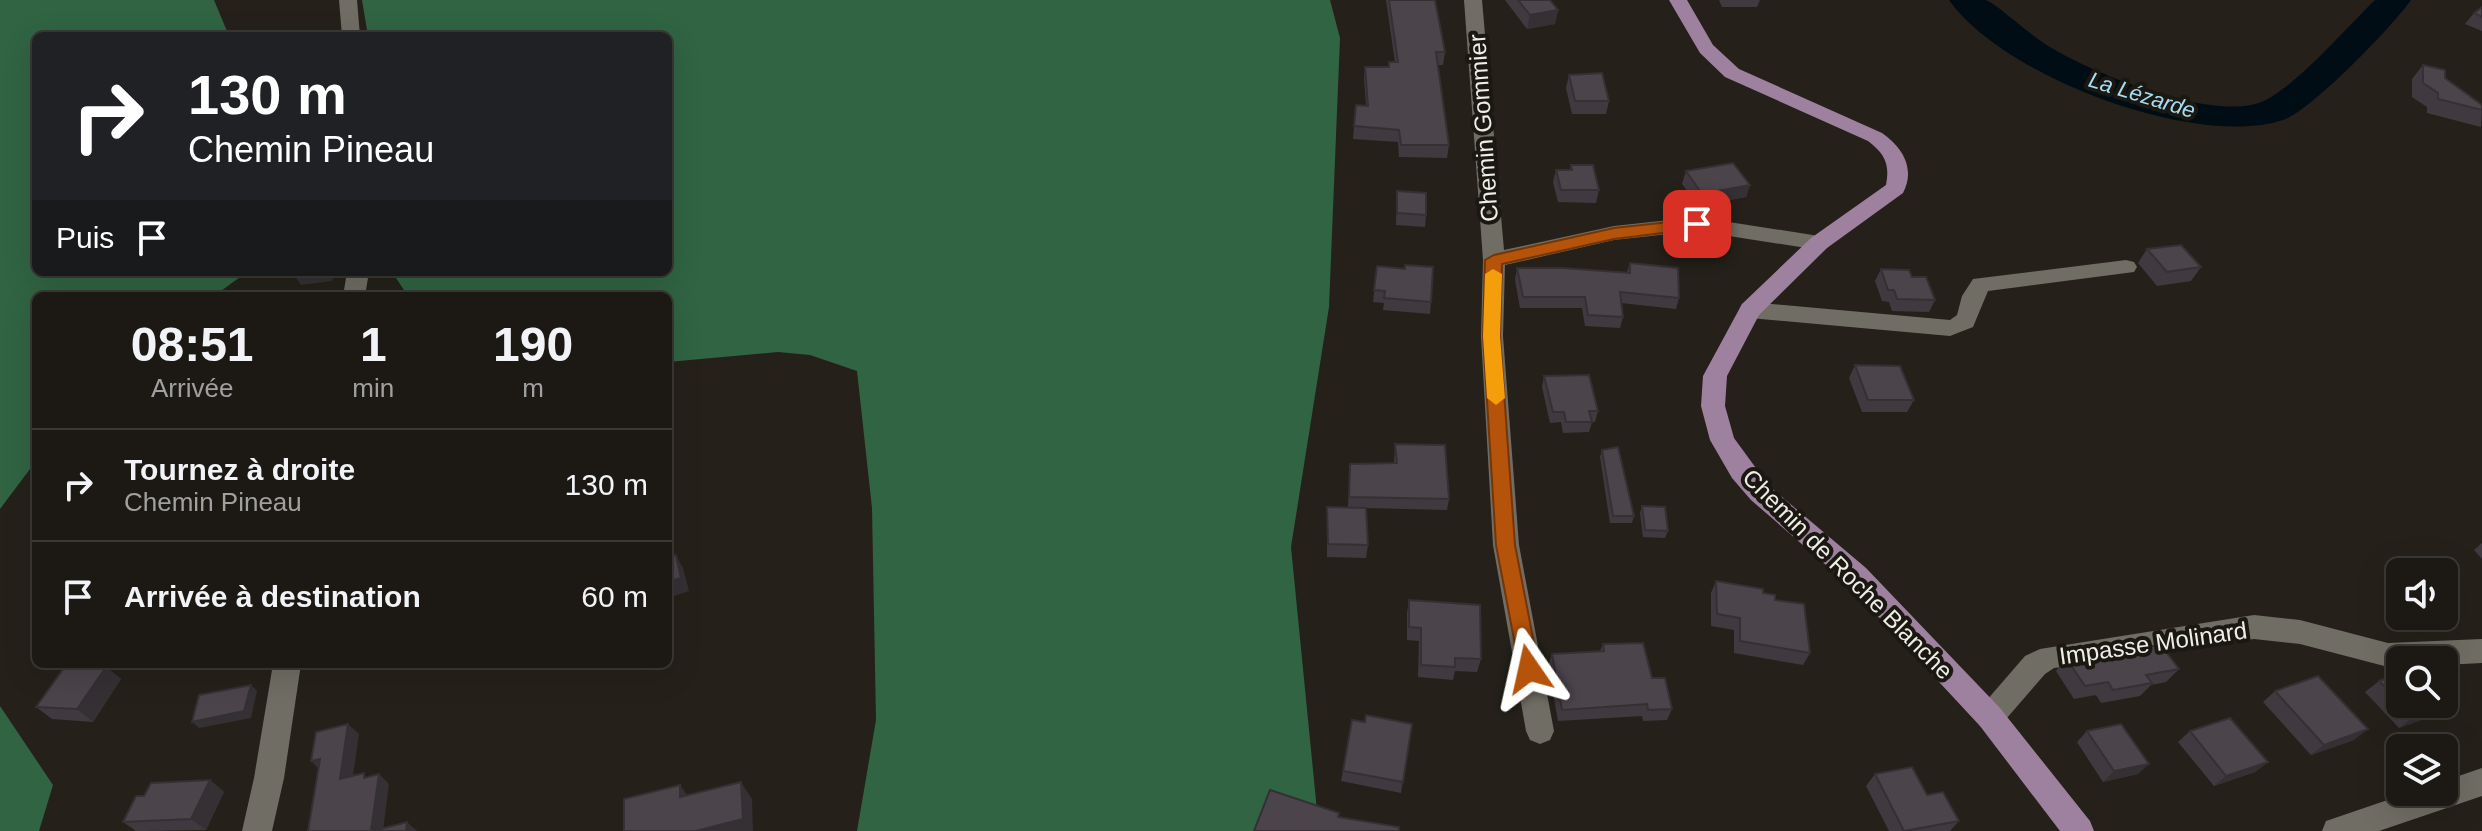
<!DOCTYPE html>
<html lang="fr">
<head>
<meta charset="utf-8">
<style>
  body { margin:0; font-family:Arial,sans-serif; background:#25221d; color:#f1f3f6; height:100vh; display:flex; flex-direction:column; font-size:30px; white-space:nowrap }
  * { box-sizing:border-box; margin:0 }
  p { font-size:26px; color:#a0a0a0 }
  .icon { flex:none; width:44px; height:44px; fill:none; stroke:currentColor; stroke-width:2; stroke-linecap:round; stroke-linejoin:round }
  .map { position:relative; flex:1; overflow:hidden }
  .sheet { position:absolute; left:32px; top:292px; width:640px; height:376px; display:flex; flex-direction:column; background:#1c1914; border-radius:12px; box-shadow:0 8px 32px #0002,0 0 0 2px #3a3834 }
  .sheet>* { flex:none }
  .top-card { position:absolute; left:32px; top:32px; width:640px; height:244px; border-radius:12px; box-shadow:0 8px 32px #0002,0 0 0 2px #3a3834; background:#202124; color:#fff; overflow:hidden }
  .buttons { position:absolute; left:2386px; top:558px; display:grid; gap:16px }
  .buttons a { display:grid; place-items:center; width:72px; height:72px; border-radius:12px; background:#1c1914; box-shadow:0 8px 32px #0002,0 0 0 2px #3a3834; font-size:40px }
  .pin { position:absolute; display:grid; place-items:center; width:68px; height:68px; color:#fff; margin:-34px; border-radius:16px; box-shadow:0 4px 12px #0006 }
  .me { position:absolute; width:88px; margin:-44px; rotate:349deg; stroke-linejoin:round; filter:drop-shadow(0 0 6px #0008) }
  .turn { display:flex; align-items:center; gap:28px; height:168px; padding:0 24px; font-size:36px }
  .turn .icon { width:104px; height:104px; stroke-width:2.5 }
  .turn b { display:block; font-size:56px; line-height:68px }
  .then { display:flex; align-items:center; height:76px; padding:0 24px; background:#0003; gap:16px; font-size:30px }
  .eta { display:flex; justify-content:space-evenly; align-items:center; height:136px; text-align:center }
  .eta b { font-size:48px; font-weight:800; line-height:56px }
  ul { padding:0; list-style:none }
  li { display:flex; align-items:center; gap:24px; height:112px; padding:0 24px; border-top:2px solid #3a3834 }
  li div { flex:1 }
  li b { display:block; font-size:30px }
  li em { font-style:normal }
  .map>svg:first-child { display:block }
</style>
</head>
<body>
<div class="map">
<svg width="2482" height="831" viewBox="0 0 2482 831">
  <rect width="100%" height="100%" fill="#25211a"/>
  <!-- forest -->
  <path fill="#306443" d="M0 0H214L229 36H36V272H247L214 296H36V461L0 509Z
    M362 0H1330L1340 38 1329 307 1291 547 1319 831H857L876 720 872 508 857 371 810 355 778 352 668 362V296H408L392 272H668V36H368Z
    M0 706 53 785 39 831H0Z"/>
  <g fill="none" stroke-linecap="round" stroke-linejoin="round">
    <!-- river -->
    <path fill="#000d15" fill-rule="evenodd" d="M1949 0C1959 0 1976 0 1986 0 1995 3 2032 36 2045 44 2089 72 2216 125 2266 100 2301 81 2345 29 2375 0H2411C2393 26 2311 111 2283 120 2195 149 2002 76 1949 0Z"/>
    <!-- minor -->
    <path fill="#706d64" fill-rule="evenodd" d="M339 0H357L360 36H342Z
      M1464 0H1482L1504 250 1614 226 1697 217 1819 236 1827 238 1830 243 1827 248 1819 250 1697 231 1614 240 1505 265 1503 336 1519 545 1554 731 1550 740 1540 744 1530 740 1526 731 1493 545 1481 336 1483 260Z
      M2126 260 2134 262 2137 267 2134 272 1988 291 1973 327 1950 336 1750 318 1742 316 1739 310 1742 304 1750 302 1950 320 1957 315 1962 296 1973 279Z
      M347 272H369L365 296H343Z
      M2254 615 2300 620 2388 643 2482 639V663L2444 665V660H2400V666L2388 667 2300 644 2254 639 2054 668 2045 674 2000 726 1990 730 1980 726 1976 717 1980 708 2025 656 2040 649Z
      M273 664H301L284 778 272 831H242L254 778Z
      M2482 768V796L2379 831H2322L2326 821 2411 792H2444V781Z"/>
    <!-- major -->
    <path fill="#9e809f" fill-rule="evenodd" d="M1669 0H1687L1713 45 1739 69 1882 133C1902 147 1916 168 1903 193L1827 248 1759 315 1727 376 1725 406 1734 438 1769 486 1866 568 2000 708 2090 821 2094 831H2060L1980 726 1848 584 1751 500 1732 478 1710 440 1701 406 1703 376 1742 304 1811 238 1886 185C1890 164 1885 154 1868 141L1725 77 1700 53Z"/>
  </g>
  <!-- wall -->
  <path fill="#403a40" d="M1386 0H1435L1445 52 1443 65H1438L1449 145 1447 158 1399 157 1398 142 1353 139 1356 105H1366L1364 79 1365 67H1388L1389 62H1395Z
    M1505 0H1550L1558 10 1555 24 1527 29Z
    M1719 0H1760L1757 7H1722Z
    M2482 7V31L2465 24 2474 13Z
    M2423 65 2445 78 2482 105 2481 127 2427 113V107L2412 97V79Z
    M1569 75 1609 101 1606 114H1572L1566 88Z
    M1571 165 1599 190 1596 203 1558 202 1553 182 1556 170H1570Z
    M1686 171 1750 185 1746 197 1698 206 1682 184Z
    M1397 191 1426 215 1425 227 1396 225Z
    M2147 249 2201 267 2191 281 2157 286 2138 263Z
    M1630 263 1679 298 1676 309 1621 303 1623 317 1620 328 1585 326 1582 308H1520L1515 280 1517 268 1627 272Z
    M1377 266 1431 302 1430 314 1383 310 1384 303 1373 302Z
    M1881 269 1912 277 1935 300 1929 312 1892 311 1889 302 1882 301 1875 281Z
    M1855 365 1914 400 1907 412H1862L1849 378Z
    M1544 376 1598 411 1595 422H1592L1589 432 1563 433 1561 422 1550 423 1542 387Z
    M1395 444 1449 499 1447 510 1366 508 1368 545 1366 558 1327 557V507H1348L1350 464 1394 463Z
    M1602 450 1634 516 1632 523H1610L1600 457Z
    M1642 506 1668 531 1665 538 1643 537 1640 513Z
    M2482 543V559L2474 550Z
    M1716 581 1763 593 1775 600 1810 653 1803 665 1734 653V630L1711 626V593Z
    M1409 600 1481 659 1477 672 1455 671 1453 680 1418 677 1419 641 1407 640V613Z
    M1603 644 1652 678 1672 709 1667 720 1643 721 1642 716 1558 721 1548 665 1552 654 1600 651Z
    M2066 658 2179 669 2166 682 2151 685 2140 696 2101 703 2096 695 2074 699 2056 671Z
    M106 667 121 679 93 722 52 719 36 707Z
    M2400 673V704H2444L2438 714 2399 728 2365 692 2379 681Z
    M2275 691 2354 740 2311 755 2263 702Z
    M1365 722 1412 724 1401 793 1341 781 1343 771Z
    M2087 731 2138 774 2103 782 2077 742Z
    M2190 731 2268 762 2255 772 2214 786 2178 742Z
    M1875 774 1927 795 1959 821 1950 831H1889L1866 786Z
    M210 780 224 792 206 830 136 831 123 822 144 796Z"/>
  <!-- shaded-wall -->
  <path fill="#343034" d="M1558 10 1555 24 1527 29 1530 15Z
    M1750 185 1746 197 1698 206 1702 194Z
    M292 272H335L332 281 301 285Z
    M676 555 683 568 689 591 668 598V582Z
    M106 667 121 679 93 722 77 709Z
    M251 685 257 691 251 718 199 728 192 722Z
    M2453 703 2438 714 2399 728 2414 716Z
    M348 724 359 734 351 789 340 779Z
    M2368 729 2354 740 2311 755 2324 745Z
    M320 759 322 772 311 761Z
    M2268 762 2255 772 2214 786 2226 776Z
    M2149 764 2138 774 2103 782 2114 771Z
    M379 774 389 784 383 831H371Z
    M210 780 224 792 206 830 191 819Z
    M741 782 752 799 753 831H696Z
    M680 785 692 802 680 797Z
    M407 822 417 831H406Z"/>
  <!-- building -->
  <path fill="#4b444b" stroke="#343034" stroke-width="2" d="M1389 0H1435L1445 52H1436L1449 145H1401L1399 130 1354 126 1356 105 1368 106 1365 67H1389V62H1398Z
    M1518 0H1550L1558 10 1530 15Z
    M2482 7V17L2474 13Z
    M2423 65 2445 70V78L2482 105V110L2438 99V93L2423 83Z
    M1602 73 1609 101H1575L1569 75Z
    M1733 163 1750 185 1702 194 1686 171Z
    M1571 165H1593L1599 190H1561L1556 170H1572Z
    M1397 191 1426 193V215L1397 213Z
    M2181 245 2201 267 2167 272 2147 249Z
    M1630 263 1678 268 1679 298 1620 292 1623 317 1588 315 1585 297H1523L1517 268H1563L1630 273Z
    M1405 265 1433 267 1431 302 1384 298 1385 291 1374 290 1377 266 1405 269Z
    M1881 269 1909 270 1912 277H1926L1935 300 1897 299 1894 290H1888Z
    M1855 365 1900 366 1914 400H1868Z
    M1589 375 1598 411H1589L1592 422H1566L1564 412H1553L1544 376Z
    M1395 444 1445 445 1449 499 1349 497 1350 464 1397 463Z
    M1618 447 1634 516H1613L1602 450Z
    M1642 506 1665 507 1668 531 1645 530Z
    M1327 507 1366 508 1368 545 1328 544Z
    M676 555 681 578 668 582V557Z
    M1716 581 1763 589V593L1775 595V600L1804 604 1810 653 1740 641V618L1717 614Z
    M1409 600 1480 605 1481 659 1455 658V667L1421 665V628L1409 627Z
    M1643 643 1652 678H1665L1672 709 1648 710 1647 704 1562 710 1552 654 1604 651 1603 644Z
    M2161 645 2179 669 2146 675 2152 683 2113 690 2108 682 2085 686 2066 658Z
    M66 665 106 667 77 709 36 707Z
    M2400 673V702L2379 681Z
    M2318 676 2368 729 2324 745 2275 691Z
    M251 685 244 711 192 722 199 695Z
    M2444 694 2453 703 2414 716 2402 704H2444Z
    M1366 715 1412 724 1403 782 1343 771 1352 720 1365 722Z
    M2230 718 2268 762 2226 776 2190 731Z
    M348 724 340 779 364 773V778L379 774 371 831H308L320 759 311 761 316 732Z
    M2121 724 2149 764 2114 771 2087 731Z
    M1912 767 1927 795 1943 792 1959 821 1904 831 1875 774Z
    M210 780 191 819 123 822 136 796H144L151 783Z
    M741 782 743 819 696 831H624V799L680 785V797Z
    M1270 790 1339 813 1338 817 1399 827V831H1254Z
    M407 822 406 831H373Z"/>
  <!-- route -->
  <path fill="#b45309" stroke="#753606" stroke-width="2" d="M1697 219 1703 220V228L1614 239 1502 264 1500 336 1515 545 1539 669 1536 676 1529 678 1521 676 1496 545 1483 336 1485 260 1494 255 1614 228Z"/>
  <!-- slow -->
  <path fill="#f59e0b" d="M1493 269 1502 274 1500 336 1505 398 1496 405 1487 398 1483 336 1485 274Z"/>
  <g text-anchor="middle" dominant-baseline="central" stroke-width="8" stroke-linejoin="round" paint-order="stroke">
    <!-- far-water labels -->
    <g font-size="22" font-style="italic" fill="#a6dcf5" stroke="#1b1811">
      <text transform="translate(2142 95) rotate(17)">La Lézarde</text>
    </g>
    <!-- street labels -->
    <g font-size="24" fill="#efede8" stroke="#1b1811">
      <text transform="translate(1483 128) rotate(-94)">Chemin Gommier</text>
      <text transform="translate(1848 574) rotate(45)">Chemin de Roche Blanche</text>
      <text transform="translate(2153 643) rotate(-8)">Impasse Molinard</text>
    </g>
  </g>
</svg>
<div class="buttons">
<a><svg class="icon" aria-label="sound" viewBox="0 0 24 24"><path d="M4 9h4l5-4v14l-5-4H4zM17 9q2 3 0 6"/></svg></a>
<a><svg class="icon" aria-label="search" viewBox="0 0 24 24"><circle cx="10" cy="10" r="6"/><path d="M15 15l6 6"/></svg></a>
<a><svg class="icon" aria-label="layers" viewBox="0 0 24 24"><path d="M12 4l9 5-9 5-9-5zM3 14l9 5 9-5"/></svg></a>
</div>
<div class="pin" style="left:1697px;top:224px;background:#d93025"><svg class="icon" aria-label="arrive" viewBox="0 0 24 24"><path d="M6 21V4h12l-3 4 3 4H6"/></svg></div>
<svg class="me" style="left:1529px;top:669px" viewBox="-20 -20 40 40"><path d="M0-17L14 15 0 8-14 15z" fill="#b45309" stroke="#fff" stroke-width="4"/></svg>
<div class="top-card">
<div class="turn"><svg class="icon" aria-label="right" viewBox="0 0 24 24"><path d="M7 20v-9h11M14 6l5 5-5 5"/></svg><div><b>130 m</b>Chemin Pineau</div></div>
<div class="then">Puis<svg class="icon" aria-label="arrive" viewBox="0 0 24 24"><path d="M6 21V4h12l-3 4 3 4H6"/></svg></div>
</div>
<section class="sheet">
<div class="eta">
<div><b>08:51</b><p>Arrivée</p></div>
<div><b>1</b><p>min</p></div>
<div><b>190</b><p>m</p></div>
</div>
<ul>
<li><svg class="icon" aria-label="right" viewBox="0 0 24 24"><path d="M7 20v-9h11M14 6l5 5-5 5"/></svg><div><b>Tournez à droite</b><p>Chemin Pineau</p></div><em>130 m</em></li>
<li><svg class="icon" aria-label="arrive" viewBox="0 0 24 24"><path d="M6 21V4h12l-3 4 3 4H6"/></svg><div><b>Arrivée à destination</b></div><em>60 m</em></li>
</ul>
</section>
</div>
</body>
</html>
